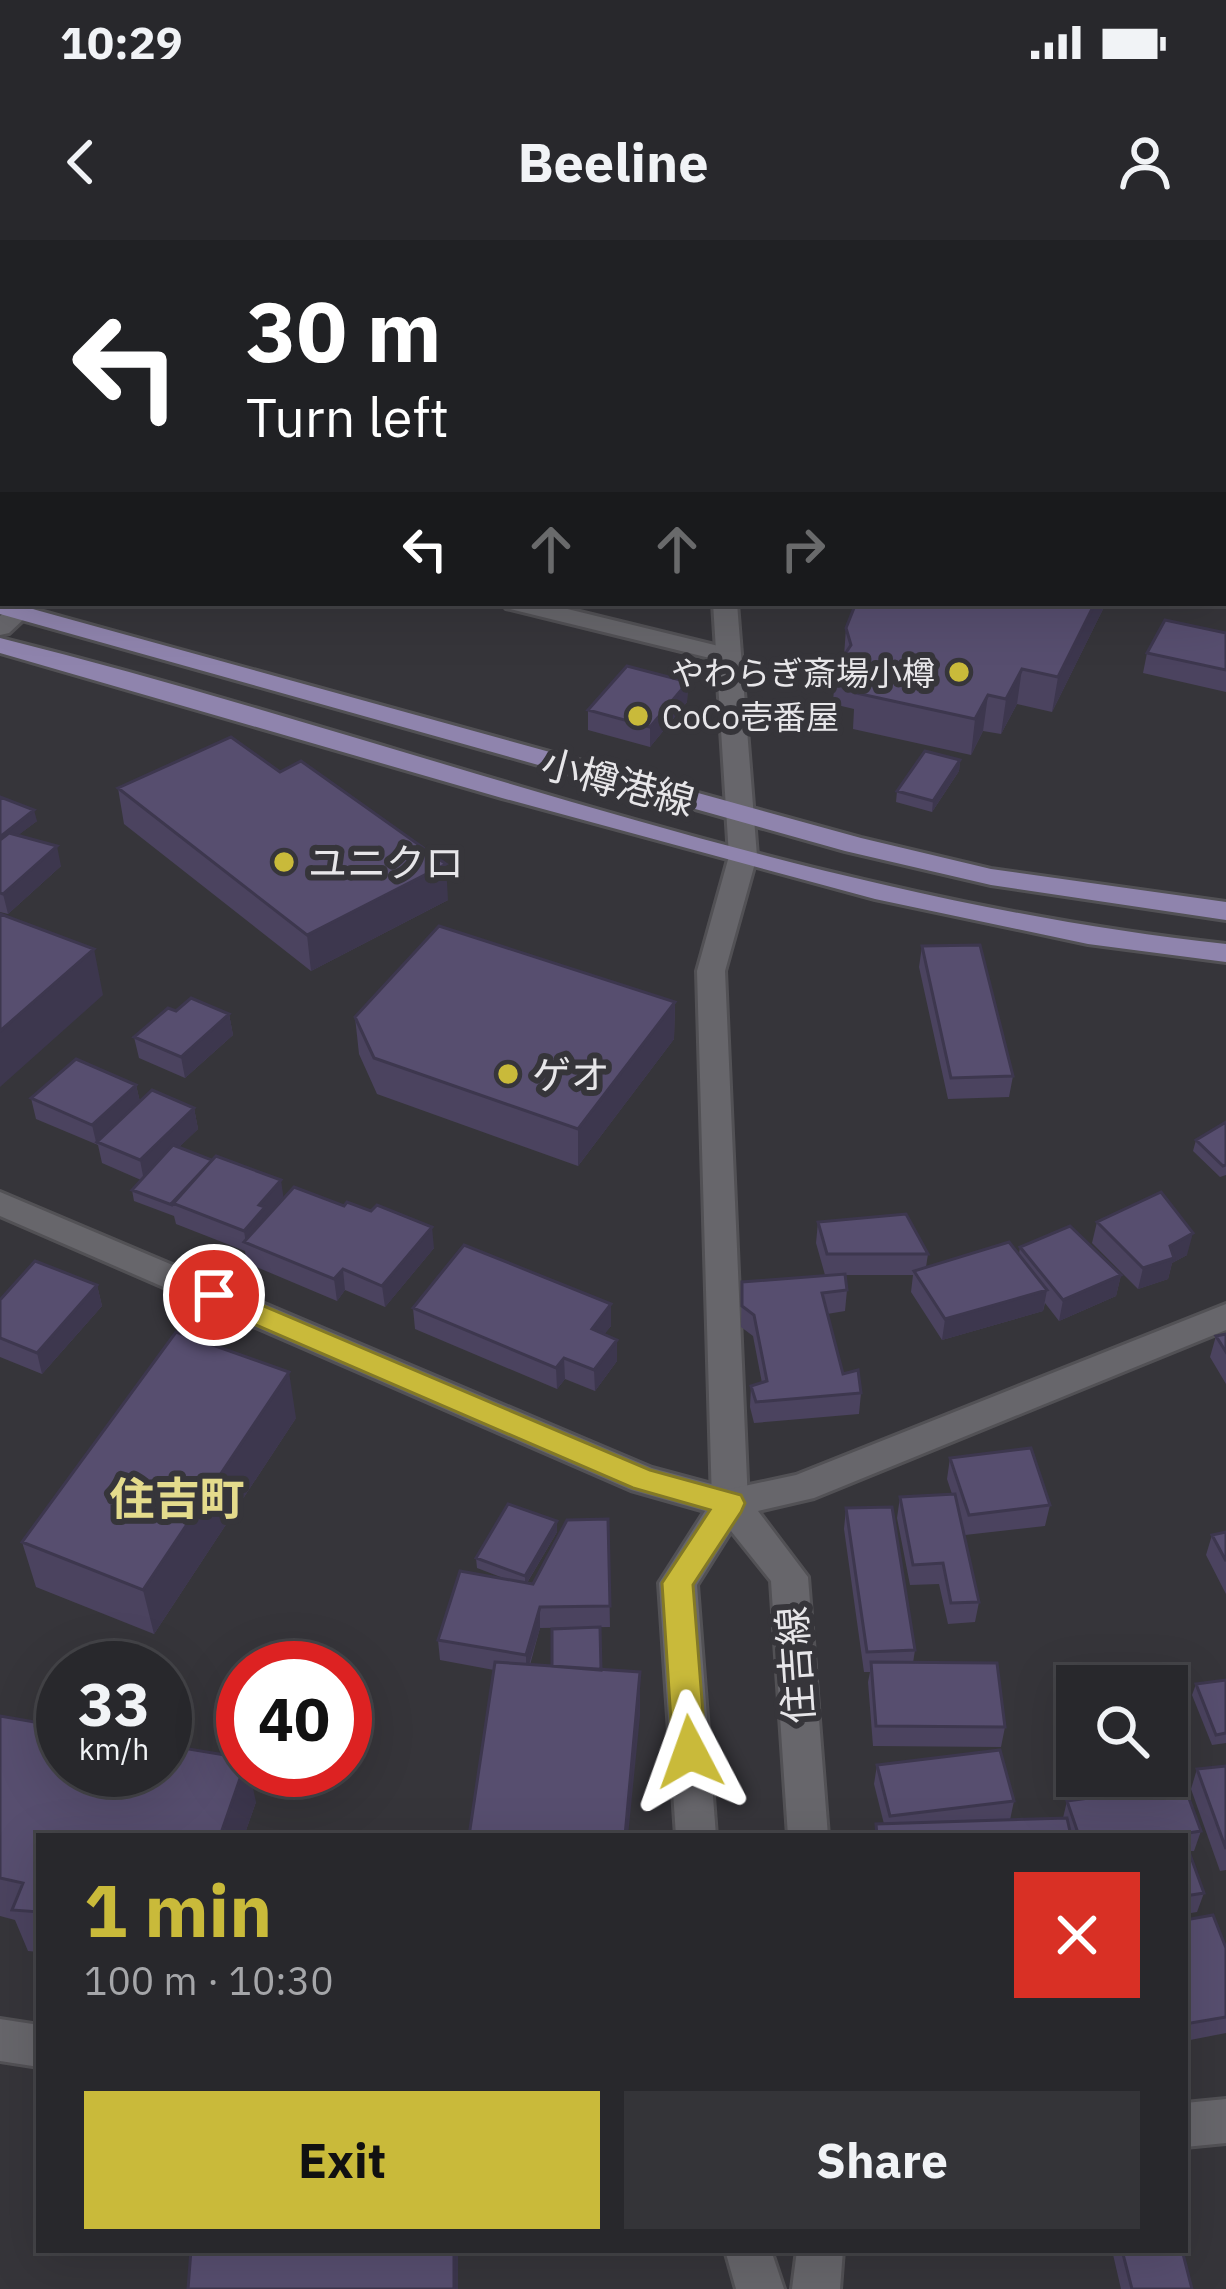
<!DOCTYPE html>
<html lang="en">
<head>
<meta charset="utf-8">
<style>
  body { margin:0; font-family:"IBM Plex Sans","Noto Sans JP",sans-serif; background:#343438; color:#f1f3f6; height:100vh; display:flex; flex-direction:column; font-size:45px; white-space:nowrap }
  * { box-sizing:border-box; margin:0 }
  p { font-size:39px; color:#a5a6a9 }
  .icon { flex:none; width:66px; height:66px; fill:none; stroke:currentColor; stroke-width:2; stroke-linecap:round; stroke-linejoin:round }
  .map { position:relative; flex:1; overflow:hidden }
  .side { position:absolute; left:36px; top:1593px; width:1152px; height:420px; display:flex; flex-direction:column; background:#28282c; border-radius:0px; box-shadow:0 12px 48px #0002,0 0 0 3px #444448 }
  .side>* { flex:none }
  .hud { position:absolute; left:0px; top:0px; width:1227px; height:366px; box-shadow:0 12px 48px #0002,0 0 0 3px #444448; background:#202124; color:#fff; overflow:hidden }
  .controls { position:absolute; left:1056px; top:1425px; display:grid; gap:24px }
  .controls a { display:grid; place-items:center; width:132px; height:132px; border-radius:0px; background:#28282c; box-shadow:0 12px 48px #0002,0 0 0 3px #444448; font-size:60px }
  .speed { position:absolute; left:36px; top:1401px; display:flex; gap:24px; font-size:60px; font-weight:700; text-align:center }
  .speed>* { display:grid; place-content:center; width:156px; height:156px; border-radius:50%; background:#28282c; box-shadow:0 12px 48px #0002,0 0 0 3px #444448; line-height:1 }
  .speed small { font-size:30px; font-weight:400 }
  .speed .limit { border:18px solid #d22; background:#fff; color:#111 }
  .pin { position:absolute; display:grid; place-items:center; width:102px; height:102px; color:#fff; margin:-51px; border:6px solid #fff; border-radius:50%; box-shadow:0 3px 12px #0007 }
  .me { position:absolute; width:132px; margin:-66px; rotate:356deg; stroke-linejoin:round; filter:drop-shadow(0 0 9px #0008) }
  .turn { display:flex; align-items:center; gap:42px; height:252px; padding:0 48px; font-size:54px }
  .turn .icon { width:156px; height:156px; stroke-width:2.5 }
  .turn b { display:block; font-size:84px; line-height:102px }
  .lanes { display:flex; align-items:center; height:114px; padding:0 48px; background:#0003; justify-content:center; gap:60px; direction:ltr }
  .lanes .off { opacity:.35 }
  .round { display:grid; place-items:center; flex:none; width:126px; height:126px; border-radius:0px; background:#343438 }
  .head { display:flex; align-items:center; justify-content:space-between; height:204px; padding:0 48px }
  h1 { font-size:72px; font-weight:700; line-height:90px; color:#c9ba3a }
  .cta { display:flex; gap:24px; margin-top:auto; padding:24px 48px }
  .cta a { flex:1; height:138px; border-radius:0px; background:#c9ba3a; color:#111; font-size:48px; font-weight:700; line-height:138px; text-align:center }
  .cta a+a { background:#343438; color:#f1f3f6 }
  .status { display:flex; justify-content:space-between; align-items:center; height:84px; padding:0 60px; background:#28282c; direction:ltr }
  .status svg { height:33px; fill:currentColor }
  header { display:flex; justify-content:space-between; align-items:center; height:156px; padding:0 48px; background:#28282c; font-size:54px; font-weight:700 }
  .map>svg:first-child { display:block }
</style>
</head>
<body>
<div class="status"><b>10:29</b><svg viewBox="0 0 49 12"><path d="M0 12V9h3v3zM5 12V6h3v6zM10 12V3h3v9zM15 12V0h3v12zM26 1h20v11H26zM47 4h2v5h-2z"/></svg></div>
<header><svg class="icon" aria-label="back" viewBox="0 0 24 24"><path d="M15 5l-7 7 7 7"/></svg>Beeline<svg class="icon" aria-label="person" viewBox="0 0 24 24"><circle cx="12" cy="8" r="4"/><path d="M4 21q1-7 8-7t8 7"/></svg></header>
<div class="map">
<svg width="1226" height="2049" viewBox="0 0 1226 2049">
  <rect width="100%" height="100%" fill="#36353a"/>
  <!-- water -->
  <path fill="#282300" d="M47 0H1033L1036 3H73Z"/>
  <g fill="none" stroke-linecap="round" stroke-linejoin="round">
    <!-- service casing -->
    <g stroke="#525155" stroke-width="6">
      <path id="service" d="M1224 298H1226V306H1224Z"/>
    </g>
    <!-- minor casing -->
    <g stroke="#525155" stroke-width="6">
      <path id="minor" d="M15 363H41L9 393 0 395V376Z
        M502 363H543L735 410 738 415 726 422 506 368Z
        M743 608 757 616 725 731 748 1263 743 1273 730 1277 717 1273 712 1263 697 731 729 616Z"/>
    </g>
    <!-- tertiary casing -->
    <g stroke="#525155" stroke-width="6">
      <path id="tertiary" d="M0 82 3 83V95L0 94Z
        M713 363H737L757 616 743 624 729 616Z
        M0 952 652 1228 730 1249 796 1235 1226 1064V1090L814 1258 758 1271 808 1337 828 1596H788L771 1341 731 1291 697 1345 716 1596H676L659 1343 705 1271 631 1250 0 976Z
        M0 1779 39 1785V1827L0 1821Z
        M725 2010H771L784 2049H736Z
        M797 2010H843L840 2049H792Z"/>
    </g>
    <!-- secondary casing -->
    <g stroke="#525155" stroke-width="6">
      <path id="secondary" d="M1226 1859V1903L1185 1907V1863Z"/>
    </g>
    <!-- primary casing -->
    <g stroke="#525155" stroke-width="6">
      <path id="primary" d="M0 360 861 598 991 629 1226 662V680L991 645 845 611 0 374Z
        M0 398C408 500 805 659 1226 704V722L1088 704 875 659 502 558 0 413Z"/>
    </g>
    <!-- service -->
    <use href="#service" fill="#67666b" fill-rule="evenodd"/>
    <!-- minor -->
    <use href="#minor" fill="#67666b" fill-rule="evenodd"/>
    <!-- tertiary -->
    <use href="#tertiary" fill="#67666b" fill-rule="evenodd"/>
    <!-- secondary -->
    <use href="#secondary" fill="#67666b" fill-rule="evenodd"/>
    <!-- primary -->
    <use href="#primary" fill="#8f84ad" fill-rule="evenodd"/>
  </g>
  <!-- wall -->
  <path fill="#4b435f" d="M1109 0H1193L1194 3H1111Z
    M1224 27 1226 28 1224 50H1226V97L1224 96Z
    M0 115H3V253L0 256Z
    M856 363H1106L1052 472 1017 464 1001 494 983 491 971 515 853 489 854 469 833 464 835 429 844 416 846 388Z
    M1226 393V452L1143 433 1147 413Z
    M688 442 687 462 650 507 588 490V470Z
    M960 520 959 531 932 572 896 562 897 551Z
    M280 532 448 660 311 731 124 584 118 548Z
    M0 557 37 581 18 595 61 626 8 674 0 672Z
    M922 706 1013 836 1009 857 948 859 919 727Z
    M675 762 674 799 578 926 377 854 359 814 355 777Z
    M176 771 229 774 233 795 185 838 139 818 134 797Z
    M136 845 140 862 194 868 198 889 179 907 284 958 434 1008 385 1067 345 1050 337 1061 247 1023 245 1011 176 984 174 976 134 961 132 950 141 940 102 923 98 905 36 879 31 858Z
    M1226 882V935L1220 937 1193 911 1196 900Z
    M818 982 928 1014 926 1027 1019 1014 1020 1007 1121 1035 1116 1056 1059 1081 1045 1063 1043 1071 942 1100 911 1052 913 1035H845L847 1050 845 1071 827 1074 843 1134 861 1153 859 1174 754 1183 750 1167 751 1146 762 1143 753 1096 741 1087 742 1042 838 1035H825L816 1003Z
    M1097 982 1187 1015 1172 1023 1168 1039 1138 1049 1092 1003Z
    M97 1045 102 1066 42 1134 0 1117V1060Z
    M413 1068 611 1086 604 1094 617 1121 595 1151 565 1139 557 1149 415 1089Z
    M1226 1094V1144L1210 1117 1216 1096Z
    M296 1178 154 1394 36 1347 22 1302Z
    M950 1218 1050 1265 1045 1286 965 1295 979 1362 975 1382 948 1384 939 1344 910 1345 897 1278 900 1257 952 1254 947 1239Z
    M846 1268 915 1410 913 1423 1005 1487 1001 1507 873 1506 868 1442 870 1432H864L844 1289Z
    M608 1279 610 1387 540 1388 530 1425 640 1432V1476L494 1430 440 1420 438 1400 506 1339 477 1328 476 1318 557 1281V1292L527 1343 533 1344Z
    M1226 1292V1354L1206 1315 1212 1295Z
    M1226 1440V1503L1212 1505 1192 1455 1196 1444Z
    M0 1476 256 1562 244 1596H39V1712L28 1711 15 1680 0 1676Z
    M877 1525 1014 1561 1010 1580 1063 1578 1067 1561 1201 1591 1194 1611H1189L1204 1653 1197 1672 1185 1674V1596H874L876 1584H884L874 1544Z
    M1226 1526V1630L1220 1631 1191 1549 1197 1529Z
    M1185 1680 1226 1708V1793L1185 1801Z
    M1112 2010H1182L1192 2049H1121Z"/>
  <!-- shaded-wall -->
  <path fill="#3d374e" d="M3 222V253L0 256V224Z
    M1095 363H1106L1052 472 1058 437Z
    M1022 429 1017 464 1001 494 1006 459Z
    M688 442 687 462 650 507V487Z
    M988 455 983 491 971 515 975 479Z
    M960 520 959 531 932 572 933 561Z
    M34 570 37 581 0 609V597Z
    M57 606 61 626 8 674 3 654Z
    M446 624 448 660 311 731 307 695Z
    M94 709 103 755 0 847V791Z
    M675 762 674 799 578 926V889Z
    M229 774 233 795 185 838 181 817Z
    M136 845 141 866 97 902V906L92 885Z
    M194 868 198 889 144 941 140 920Z
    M281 940 284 961 246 1003 244 991 259 965Z
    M432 987 434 1008 385 1067 382 1046Z
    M1193 993 1187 1015 1172 1023 1168 1039 1138 1049 1143 1028 1170 1006Z
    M343 1029 345 1050 337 1061 334 1039Z
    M1121 1035 1116 1056 1059 1081 1063 1060Z
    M97 1045 102 1066 42 1134 37 1113Z
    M1047 1050 1043 1071 942 1100 945 1079Z
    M611 1064V1086L592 1110V1089Z
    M617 1100V1121L595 1151 594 1130Z
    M564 1118 565 1139 557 1149 556 1128Z
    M289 1132 296 1178 154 1394 143 1350Z
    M557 1281V1292L525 1346V1336Z
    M540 1367V1388L526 1435V1415Z
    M640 1432V1476L628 1596H625Z
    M243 1530H249L256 1562 244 1596H220Z
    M454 2010H458V2049H454Z"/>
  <!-- building -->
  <path fill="#574e6f" stroke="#3d374e" stroke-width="3" d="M1141 0H1193L1194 3 1138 2Z
    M0 115H3V183L0 182Z
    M0 206 3 207V222L0 224Z
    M856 363H1095L1058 437 1022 429 1006 459 988 455 975 479 856 453 866 436 835 429 851 405 846 388Z
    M1165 380 1226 393V430L1147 413Z
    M627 426 688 442 650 487 588 470Z
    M231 497 280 532 301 521 446 624 307 695 118 548Z
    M925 511 960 520 933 561 897 551Z
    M0 557 34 570 0 597Z
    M9 593 57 606 3 654 0 653V600Z
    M0 674 94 709 0 791Z
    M439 686 675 762 578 889 374 818 355 777Z
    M980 705 1013 836 951 838 922 706Z
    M191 758 229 774 181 817 134 797 168 768 176 771Z
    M76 819 136 845 92 885 31 858Z
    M152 850 194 868 140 920 97 902Z
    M1226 882V925L1223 926 1196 900Z
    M173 905 212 920 172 965 132 950Z
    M216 916 281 940 259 965 265 967 244 991 172 963Z
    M294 947 344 966 347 962 371 971 377 965 432 987 382 1046 343 1029 334 1039 244 1002Z
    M1161 952 1193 993 1170 1006 1174 1018 1143 1028 1097 982Z
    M906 974 928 1014H827L818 982Z
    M1070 986 1121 1035 1063 1060 1020 1007Z
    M1009 1002 1047 1050 945 1079 914 1031Z
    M464 1005 611 1064 592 1089 617 1100 594 1130 564 1118 556 1128 413 1068Z
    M35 1021 97 1045 37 1113 0 1098V1060Z
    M845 1034 847 1050 822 1053 843 1134 858 1130 861 1153 756 1162 751 1146 767 1141 754 1075 742 1066V1042Z
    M176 1092 289 1132 143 1350 22 1302Z
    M1226 1094V1112L1216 1096Z
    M1031 1208 1050 1265 969 1275 950 1218Z
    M955 1254 979 1362 951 1363 943 1323 913 1325 900 1257Z
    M508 1264 557 1281 525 1336 476 1318Z
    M892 1267 915 1410 867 1412 846 1268Z
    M608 1279 610 1366 540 1367 526 1415 438 1400 460 1331 533 1344 567 1280Z
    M1226 1292V1321L1212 1295Z
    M600 1387 601 1430 552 1426V1389Z
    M495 1422 640 1432 625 1596H469Z
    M871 1422 997 1423 1005 1487 876 1486Z
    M1226 1440V1493L1216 1495 1196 1444Z
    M0 1476 63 1487V1530H165V1505L243 1518V1530L220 1596H39V1672L12 1670 23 1643 0 1638Z
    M1000 1510 1014 1561 890 1576 877 1525Z
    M1226 1526V1609L1197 1529Z
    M1184 1545 1201 1591 1182 1594 1183 1596H1079L1067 1561Z
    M1067 1578 1071 1596H877L876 1584Z
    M1185 1601 1204 1653 1185 1656Z
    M1213 1675 1226 1708V1777L1185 1784V1680Z
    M191 2010H454V2049H188Z
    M1122 2010H1182L1192 2049H1132Z"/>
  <!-- route -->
  <path fill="#c9ba3a" stroke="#837926" stroke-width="3" d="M214 1045 650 1230 741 1255 745 1263 741 1272 693 1345 706 1512 701 1522 690 1526 678 1522 673 1512 662 1343 710 1270 633 1248 205 1063 201 1055Z"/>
  <!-- markers -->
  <g fill="#c9ba3a" stroke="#36353a" stroke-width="4.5">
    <circle cx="959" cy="432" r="12"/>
    <circle cx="638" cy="476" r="12"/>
    <circle cx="284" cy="622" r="12"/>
    <circle cx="508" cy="834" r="12"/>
  </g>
  <g text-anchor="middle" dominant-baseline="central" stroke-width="12" stroke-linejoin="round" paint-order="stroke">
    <!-- far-poi labels -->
    <g font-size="33" fill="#e7e6e9" stroke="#36353a" text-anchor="end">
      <text x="935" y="432">やわらぎ斎場小樽</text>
      <text x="662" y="476" text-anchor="start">CoCo壱番屋</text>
    </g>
    <!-- street labels -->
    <g font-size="39" fill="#e7e6e9" stroke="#36353a">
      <text transform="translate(618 542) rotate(15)">小樽港線</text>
      <text transform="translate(795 1425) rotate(-94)">住吉線</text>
    </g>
    <!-- poi labels -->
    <g font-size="39" fill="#e7e6e9" stroke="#36353a" text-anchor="start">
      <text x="308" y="622">ユニクロ</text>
      <text x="532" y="834">ゲオ</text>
    </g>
    <!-- quarter labels -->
    <g font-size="45" font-weight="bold" fill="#e4db8c" stroke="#36353a">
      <text x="177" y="1258">住吉町</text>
    </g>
  </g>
</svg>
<div class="controls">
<a><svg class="icon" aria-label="search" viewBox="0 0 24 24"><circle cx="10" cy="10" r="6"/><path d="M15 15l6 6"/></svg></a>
</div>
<div class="speed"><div>33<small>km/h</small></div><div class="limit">40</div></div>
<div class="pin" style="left:214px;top:1055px;background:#d93025"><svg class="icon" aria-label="arrive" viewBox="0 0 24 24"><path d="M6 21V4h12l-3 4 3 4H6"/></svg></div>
<svg class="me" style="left:690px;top:1512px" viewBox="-20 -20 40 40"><path d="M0-17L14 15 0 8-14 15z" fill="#c9ba3a" stroke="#fff" stroke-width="4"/></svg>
<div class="hud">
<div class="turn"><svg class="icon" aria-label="left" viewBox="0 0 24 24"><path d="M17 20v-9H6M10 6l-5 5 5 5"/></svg><div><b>30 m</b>Turn left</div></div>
<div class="lanes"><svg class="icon" aria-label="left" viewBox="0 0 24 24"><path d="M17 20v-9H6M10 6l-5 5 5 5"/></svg><svg class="icon off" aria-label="ahead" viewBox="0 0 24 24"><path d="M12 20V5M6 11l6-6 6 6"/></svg><svg class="icon off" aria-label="ahead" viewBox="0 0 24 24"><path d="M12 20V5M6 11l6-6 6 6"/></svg><svg class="icon off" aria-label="right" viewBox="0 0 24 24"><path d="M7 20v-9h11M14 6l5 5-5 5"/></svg></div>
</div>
<section class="side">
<div class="head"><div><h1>1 min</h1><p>100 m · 10:30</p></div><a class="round" style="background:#d93025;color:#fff"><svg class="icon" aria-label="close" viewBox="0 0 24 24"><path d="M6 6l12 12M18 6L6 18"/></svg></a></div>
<div class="cta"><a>Exit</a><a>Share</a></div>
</section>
</div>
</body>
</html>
